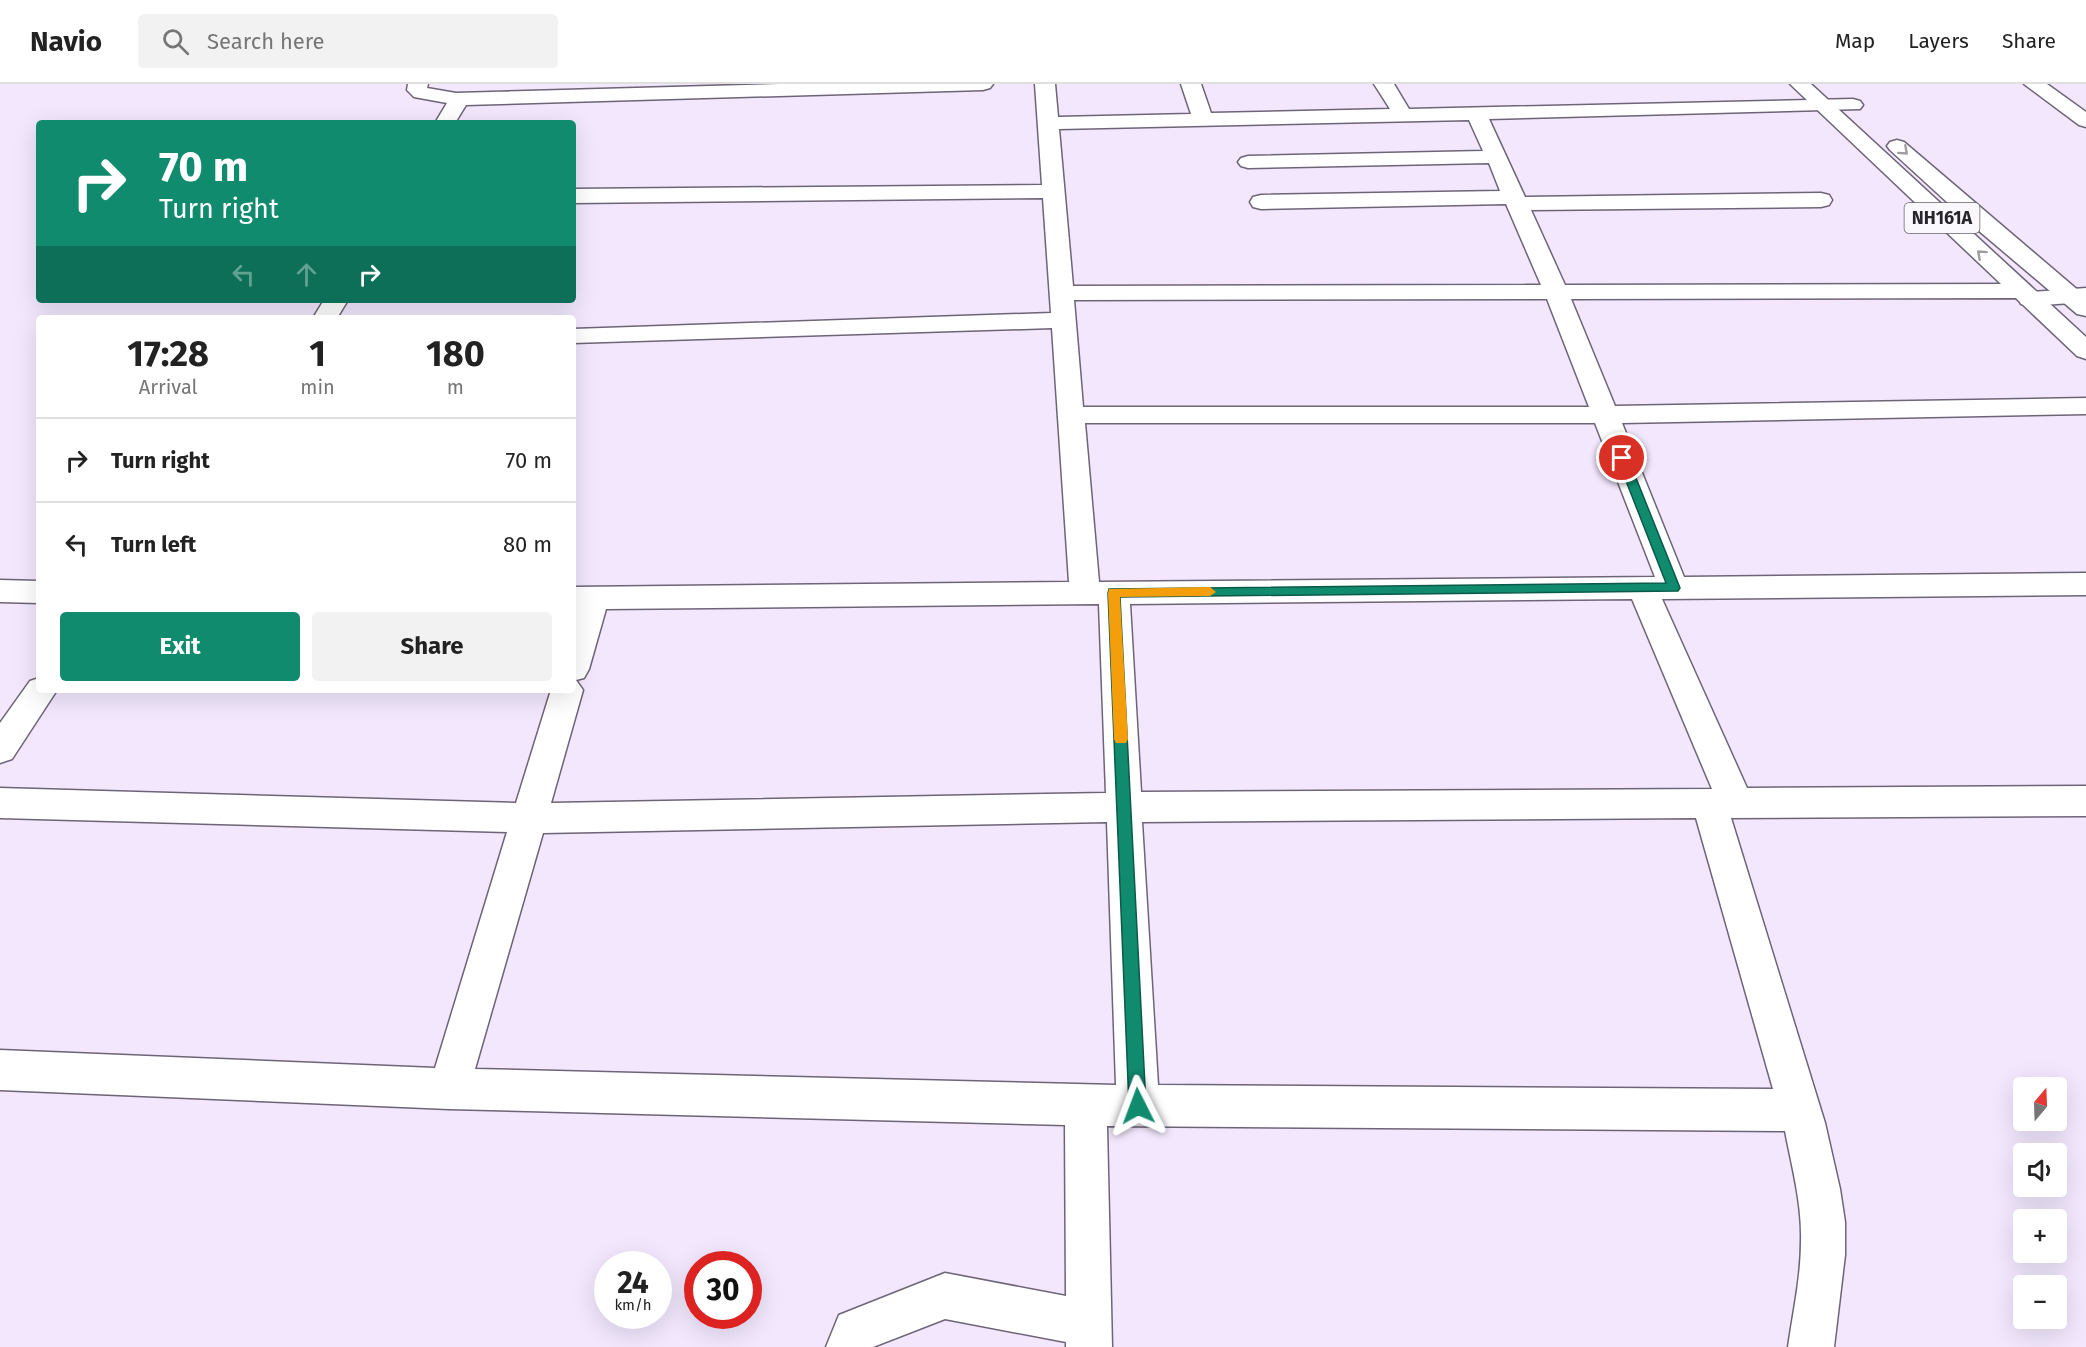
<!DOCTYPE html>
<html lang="en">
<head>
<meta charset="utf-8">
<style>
  body { margin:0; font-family:"Fira Sans",sans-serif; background:#f2f2f2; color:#222; height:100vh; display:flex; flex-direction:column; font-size:22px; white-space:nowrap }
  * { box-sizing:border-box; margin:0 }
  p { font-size:20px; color:#767676 }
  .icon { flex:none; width:33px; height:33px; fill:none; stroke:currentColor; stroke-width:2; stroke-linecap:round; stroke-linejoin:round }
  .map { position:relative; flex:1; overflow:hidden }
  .details { position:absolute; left:36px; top:231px; width:540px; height:378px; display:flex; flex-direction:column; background:#fff; border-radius:6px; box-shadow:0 6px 24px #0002 }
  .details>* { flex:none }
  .top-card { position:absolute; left:36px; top:36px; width:540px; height:183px; border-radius:6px; box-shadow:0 6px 24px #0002; background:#118b6e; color:#fff; overflow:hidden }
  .needle { width:39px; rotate:19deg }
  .buttons { position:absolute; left:2013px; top:993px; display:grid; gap:12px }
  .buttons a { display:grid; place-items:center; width:54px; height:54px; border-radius:6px; background:#fff; box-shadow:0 6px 24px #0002; font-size:30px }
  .speed { position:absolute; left:594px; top:1167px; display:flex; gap:12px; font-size:30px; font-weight:700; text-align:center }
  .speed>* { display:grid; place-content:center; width:78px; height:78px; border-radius:50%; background:#fff; box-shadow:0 6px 24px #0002; line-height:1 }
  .speed small { font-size:15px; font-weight:400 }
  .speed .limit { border:9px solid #d22; background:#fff; color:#111 }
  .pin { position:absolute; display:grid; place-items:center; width:51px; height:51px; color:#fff; margin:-26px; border:3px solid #fff; border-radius:50%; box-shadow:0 2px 6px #0007 }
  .me { position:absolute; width:66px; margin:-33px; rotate:357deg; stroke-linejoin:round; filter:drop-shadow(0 0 4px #0008) }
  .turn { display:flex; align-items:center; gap:21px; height:126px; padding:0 24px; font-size:27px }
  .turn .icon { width:78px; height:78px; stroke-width:2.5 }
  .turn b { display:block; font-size:42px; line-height:51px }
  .lanes { display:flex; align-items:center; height:57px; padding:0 24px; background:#0003; justify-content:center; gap:30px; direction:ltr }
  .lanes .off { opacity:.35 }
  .eta { display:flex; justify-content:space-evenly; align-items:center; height:102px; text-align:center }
  .eta b { font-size:36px; font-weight:700; line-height:42px }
  .button { display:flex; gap:12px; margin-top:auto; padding:12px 24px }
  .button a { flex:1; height:69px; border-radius:6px; background:#118b6e; color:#fff; font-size:24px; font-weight:700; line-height:69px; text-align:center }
  .button a+a { background:#f2f2f2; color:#222 }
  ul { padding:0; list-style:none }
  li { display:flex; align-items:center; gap:18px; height:84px; padding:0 24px; border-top:2px solid #e0e0e0 }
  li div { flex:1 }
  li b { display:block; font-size:22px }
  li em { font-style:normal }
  header { display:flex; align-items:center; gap:36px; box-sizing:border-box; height:84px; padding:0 30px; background:#fff; border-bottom:2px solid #e0e0e0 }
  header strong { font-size:28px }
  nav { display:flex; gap:33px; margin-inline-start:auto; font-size:21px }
  .search { width:420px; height:54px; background:#f2f2f2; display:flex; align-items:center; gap:15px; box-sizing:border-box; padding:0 21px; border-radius:6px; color:#767676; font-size:22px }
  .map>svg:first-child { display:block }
</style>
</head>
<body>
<header>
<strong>Navio</strong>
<div class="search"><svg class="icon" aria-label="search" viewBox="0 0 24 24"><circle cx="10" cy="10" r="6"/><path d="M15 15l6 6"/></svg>Search here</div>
<nav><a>Map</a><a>Layers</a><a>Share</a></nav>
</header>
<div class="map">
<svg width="2086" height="1263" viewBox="0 0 2086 1263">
  <rect width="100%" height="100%" fill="#f2e7fd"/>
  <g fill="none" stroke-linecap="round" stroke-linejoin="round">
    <!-- minor casing -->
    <g stroke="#6e6477" stroke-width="3">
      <path id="minor" d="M408 0H428L427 4 456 9 779 0H993L990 4 983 6 466 21 455 39H435L447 19 414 13 407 6Z
        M1035 0H1055L1058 33 1191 30 1181 0H1201L1211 29 1390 25 1374 0H1394L1409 25 1853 15 1860 17 1863 21 1860 25 1489 35 1525 113 1821 109 1829 111 1832 116 1829 121 1821 123 1531 126 1565 201 2021 200 2029 202 2032 208 2086 204V218L2029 222 2021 220 2018 214 1571 215 1615 322 2086 314V330L1622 339 1684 493 2086 489V511L1662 515 1747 704 2086 702V732L1731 734 1825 1039 1840 1105 1845 1138V1171L1834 1263H1788C1793 1228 1801 1193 1801 1157 1802 1120 1792 1083 1785 1047L1107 1042 1112 1263H1066V1258L945 1235 873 1263H826L839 1231 945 1189 1066 1212 1065 1041 449 1025 0 1006V966L435 984 507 748 0 734V704L516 719 551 606H573V533L575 525H573V503L1069 498 1052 244 573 259V245L1051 229 1043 114 573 119V105L1042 101ZM1469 36 1483 67 1248 72 1241 74 1238 78 1241 82 1248 84 1489 79 1500 107 1261 111 1253 113 1250 118 1253 123 1261 125 1506 120 1541 201 1073 202 1059 45ZM1547 215 1589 323H1083L1074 216ZM1085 339H1595L1655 493 1099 498ZM1632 515 1712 705 1141 708 1130 520ZM1099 520 1106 709 551 719 583 606 576 596 584 594 589 585 606 525ZM1696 734 1773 1005 1158 1001 1142 738ZM1107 738 1116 1001 475 985 543 749Z
        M2024 0H2047L2086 28V43L2079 41Z
        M324 216H348L337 234H313Z
        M0 496 39 497V519L0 518Z
        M39 594V606H57L12 675 0 679V639L30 597Z"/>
    </g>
    <!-- trunk casing -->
    <g stroke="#6e6477" stroke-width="3">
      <path id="trunk" d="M1790 0H1811L2086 253V275L2077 272Z
        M1897 56 1904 58 2086 213V232L2077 230 1972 141 1890 66 1887 62 1890 58Z"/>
    </g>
    <!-- minor -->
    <use href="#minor" fill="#fff" fill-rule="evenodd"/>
    <!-- trunk -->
    <use href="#trunk" fill="#fff" fill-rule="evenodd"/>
  </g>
  <!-- one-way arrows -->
  <defs><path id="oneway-chevron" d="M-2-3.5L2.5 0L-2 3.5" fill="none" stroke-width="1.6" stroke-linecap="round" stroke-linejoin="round" transform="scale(1.5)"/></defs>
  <g stroke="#9f9da0">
    <use href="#oneway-chevron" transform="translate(1904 67) rotate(42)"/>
    <use href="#oneway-chevron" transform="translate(1981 170) rotate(-138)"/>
  </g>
  <!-- route -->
  <path fill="#118b6e" stroke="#0b5a48" stroke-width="1.5" d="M1622 370 1628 374 1680 504 1678 507 1120 513 1146 1022 1144 1028 1138 1030 1132 1028 1129 1022 1108 509 1109 505 1666 499 1617 374Z"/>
  <!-- slow -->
  <path fill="#f59e0b" d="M1210 503 1216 508 1210 512 1120 513 1128 655 1126 659H1116L1114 655 1108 509 1109 505Z"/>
  <g text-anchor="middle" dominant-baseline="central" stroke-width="6" stroke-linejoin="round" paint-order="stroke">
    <!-- shield labels -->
    <rect fill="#fbf8fd" stroke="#68646b" stroke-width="1.5" x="1904.5" y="119" width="75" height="30" rx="4.5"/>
    <g font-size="18" font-weight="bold" fill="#29252d">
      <text x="1942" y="134">NH161A</text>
    </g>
  </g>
</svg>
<div class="buttons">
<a><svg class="needle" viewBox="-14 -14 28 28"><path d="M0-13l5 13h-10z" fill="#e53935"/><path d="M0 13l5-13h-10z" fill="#767676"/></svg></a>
<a><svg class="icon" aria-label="sound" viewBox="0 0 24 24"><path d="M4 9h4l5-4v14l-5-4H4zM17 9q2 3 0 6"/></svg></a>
<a>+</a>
<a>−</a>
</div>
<div class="speed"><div>24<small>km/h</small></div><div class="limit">30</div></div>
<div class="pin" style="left:1622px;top:374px;background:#d93025"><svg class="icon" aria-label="arrive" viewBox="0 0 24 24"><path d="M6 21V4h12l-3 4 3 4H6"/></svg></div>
<svg class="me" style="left:1138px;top:1022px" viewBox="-20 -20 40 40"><path d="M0-17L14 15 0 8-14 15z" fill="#118b6e" stroke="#fff" stroke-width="4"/></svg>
<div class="top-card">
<div class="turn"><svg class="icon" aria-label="right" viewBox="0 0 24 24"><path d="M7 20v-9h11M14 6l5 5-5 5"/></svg><div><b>70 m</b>Turn right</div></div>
<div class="lanes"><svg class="icon off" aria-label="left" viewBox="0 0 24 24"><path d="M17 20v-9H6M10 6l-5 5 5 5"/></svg><svg class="icon off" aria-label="ahead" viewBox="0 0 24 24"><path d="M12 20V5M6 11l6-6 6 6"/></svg><svg class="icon" aria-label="right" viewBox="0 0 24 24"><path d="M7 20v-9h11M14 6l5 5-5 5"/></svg></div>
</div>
<section class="details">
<div class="eta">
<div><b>17:28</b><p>Arrival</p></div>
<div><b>1</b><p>min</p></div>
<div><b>180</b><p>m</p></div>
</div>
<ul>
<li><svg class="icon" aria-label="right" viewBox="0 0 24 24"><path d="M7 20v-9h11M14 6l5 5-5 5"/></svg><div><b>Turn right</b></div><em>70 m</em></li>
<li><svg class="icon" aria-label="left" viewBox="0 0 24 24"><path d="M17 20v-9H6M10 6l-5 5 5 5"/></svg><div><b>Turn left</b></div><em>80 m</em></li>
</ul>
<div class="button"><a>Exit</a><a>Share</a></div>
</section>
</div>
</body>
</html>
